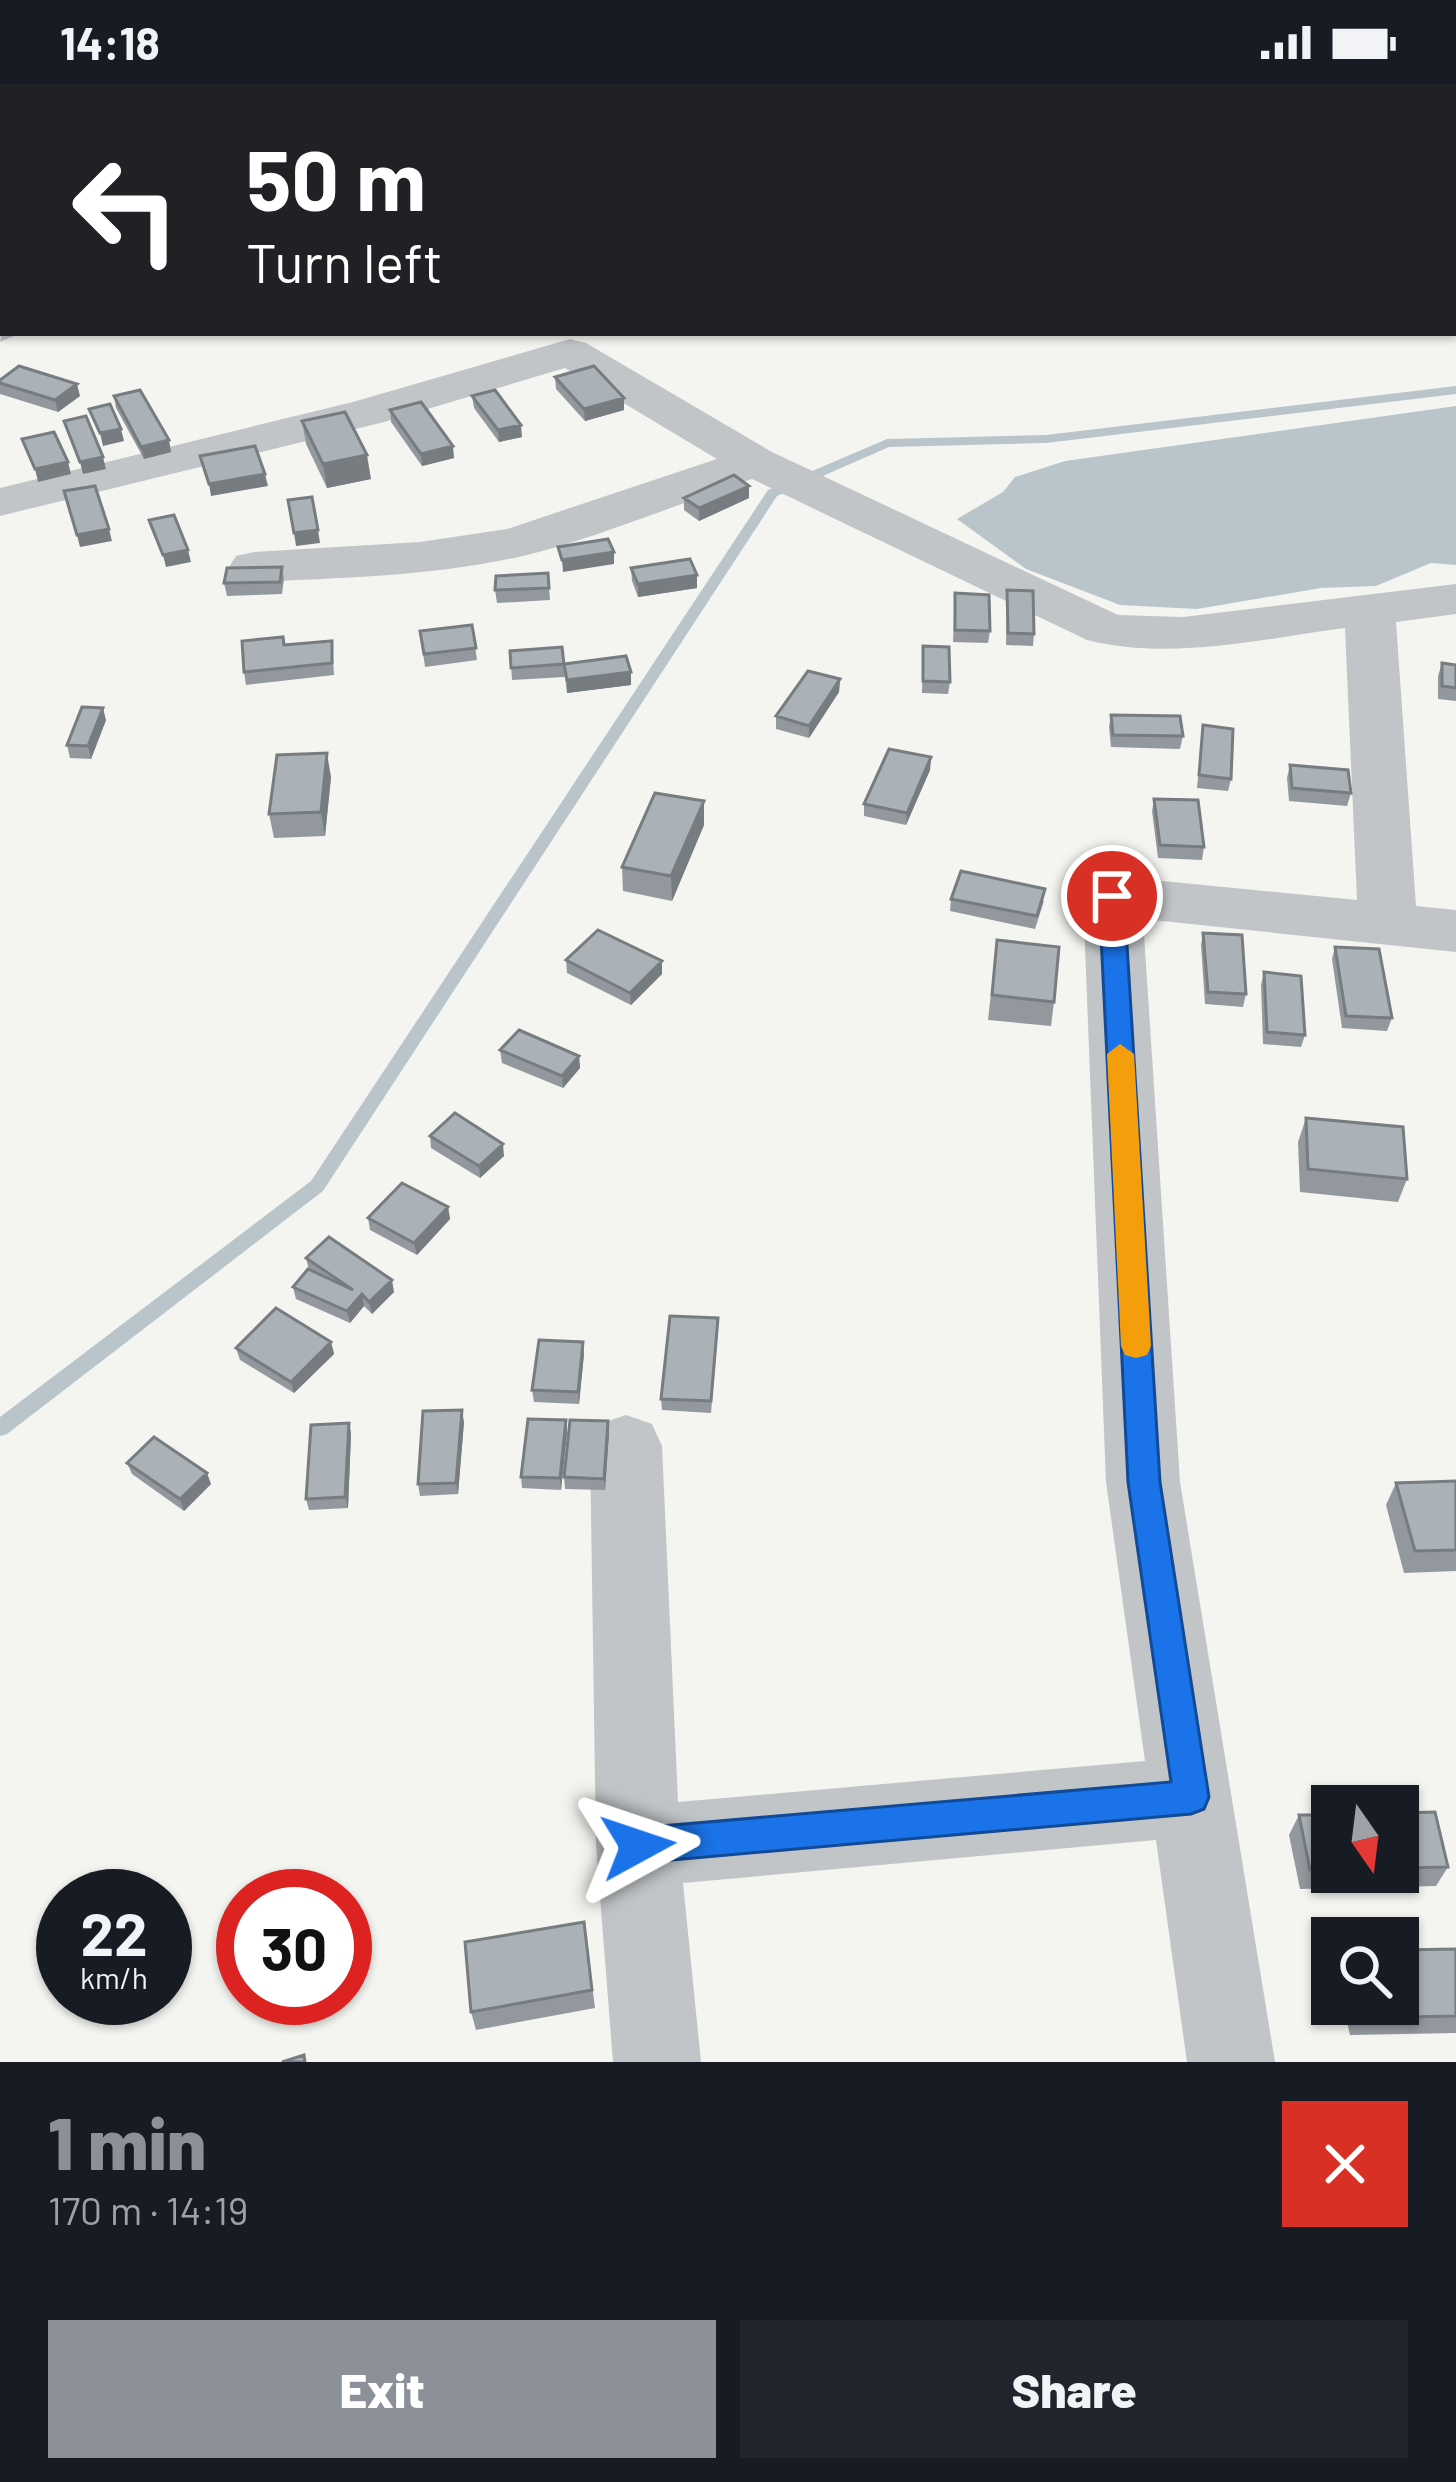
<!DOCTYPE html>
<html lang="en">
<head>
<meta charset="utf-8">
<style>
  body { margin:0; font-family:Barlow,sans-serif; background:#20242c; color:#f1f3f6; height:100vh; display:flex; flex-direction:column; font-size:45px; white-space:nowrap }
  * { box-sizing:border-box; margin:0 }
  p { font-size:39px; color:#9ea1a6 }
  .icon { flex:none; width:66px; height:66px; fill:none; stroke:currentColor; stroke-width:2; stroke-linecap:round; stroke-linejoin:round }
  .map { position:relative; height:1978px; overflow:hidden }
  .panel { display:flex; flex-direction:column; background:#171b24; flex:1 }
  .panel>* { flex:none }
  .guide { position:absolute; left:0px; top:0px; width:1458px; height:252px; box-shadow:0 3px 9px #0004; background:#202124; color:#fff; overflow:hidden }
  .needle { width:78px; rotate:166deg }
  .buttons { position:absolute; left:1311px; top:1701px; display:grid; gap:24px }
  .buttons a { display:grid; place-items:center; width:108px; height:108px; border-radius:0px; background:#171b24; box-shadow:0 3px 9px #0004; font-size:60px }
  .speed { position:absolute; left:36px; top:1785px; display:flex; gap:24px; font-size:60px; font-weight:700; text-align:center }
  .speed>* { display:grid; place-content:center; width:156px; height:156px; border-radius:50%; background:#171b24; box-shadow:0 3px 9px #0004; line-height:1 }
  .speed small { font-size:30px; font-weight:400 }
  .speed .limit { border:18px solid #d22; background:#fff; color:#111 }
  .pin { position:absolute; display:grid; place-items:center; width:102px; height:102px; color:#fff; margin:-51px; border:6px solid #fff; border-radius:50%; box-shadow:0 3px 12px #0007 }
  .me { position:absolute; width:132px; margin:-66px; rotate:85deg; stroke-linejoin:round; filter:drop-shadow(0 0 9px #0008) }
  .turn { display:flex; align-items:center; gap:42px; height:252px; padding:0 48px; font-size:54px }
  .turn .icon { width:156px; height:156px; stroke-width:2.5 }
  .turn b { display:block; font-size:84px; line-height:102px }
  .round { display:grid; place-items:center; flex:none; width:126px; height:126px; border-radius:0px; background:#20242c }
  .headline { display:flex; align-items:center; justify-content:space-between; height:204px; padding:0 48px }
  h1 { font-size:72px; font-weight:800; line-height:90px; color:#8c9099 }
  .action { display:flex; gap:24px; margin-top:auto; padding:24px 48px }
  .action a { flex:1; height:138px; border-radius:0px; background:#8c9099; color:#fff; font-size:48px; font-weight:800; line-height:138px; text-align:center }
  .action a+a { background:#20242c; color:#f1f3f6 }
  .status { display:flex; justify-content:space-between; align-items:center; height:84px; padding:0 60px; background:#171b24; direction:ltr }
  .status svg { height:33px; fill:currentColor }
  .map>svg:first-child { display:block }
</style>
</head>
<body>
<div class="status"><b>14:18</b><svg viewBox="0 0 49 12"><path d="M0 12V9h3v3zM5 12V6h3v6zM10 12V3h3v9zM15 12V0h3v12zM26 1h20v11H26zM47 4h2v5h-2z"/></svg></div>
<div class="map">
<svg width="1456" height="1978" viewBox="0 0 1456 1978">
  <rect width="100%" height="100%" fill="#f4f5f0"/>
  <!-- water -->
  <path fill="#bac5cb" d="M147 0H885L894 3H141Z
    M1456 322V481L1431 479 1376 502 1321 504 1197 525 1120 521 1026 485 957 435 1003 408 1015 393 1065 377Z"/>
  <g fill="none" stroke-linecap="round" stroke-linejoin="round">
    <!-- stream -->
    <path fill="#bac5cb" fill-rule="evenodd" d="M1456 302V310L1046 359 889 363 777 412 323 1107 7 1350 0 1352V1333L311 1097 768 406 887 355 1046 351Z"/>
    <!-- minor -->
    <path fill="#c1c5c8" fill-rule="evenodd" d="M0 79 3 80V104L0 103Z
      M3 230V249H21L0 258Z
      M570 255 586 259 772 368 1118 531 1183 533 1456 500V530L1396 538 1416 822 1456 826V868L1143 835 1180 1398 1275 1978H1187L1156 1756 683 1799 701 1978H613L596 1762 590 1362 600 1340 626 1331 652 1340 662 1362 678 1718 1145 1677 1106 1398 1083 812 1091 798 1112 792 1357 816 1345 544C1261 555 1171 577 1087 556L752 395C677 420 600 453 523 472 435 492 344 494 254 498L236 494 229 483 236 472 254 468 420 458 507 445 717 375 565 284 384 338 0 432V404L353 318Z"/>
  </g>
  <!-- wall -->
  <path fill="#92989d" d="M555 293 624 326 585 337 556 305Z
    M0 296 80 312 58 328 0 310Z
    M114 312 171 368 144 375 116 324Z
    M472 312 522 353 499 358 474 324Z
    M390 326 454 374 422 382 391 338Z
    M302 337 371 395 327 404 306 360Z
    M749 402V414L699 437 684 426V414Z
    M282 483 284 495 282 510 227 512 224 499Z
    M631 484 697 491V504L638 513 632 497Z
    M548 489 550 516 497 519 495 506Z
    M1007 506 1034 550 1033 562 1006 561Z
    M955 509 990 547 988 559 953 558Z
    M472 541 477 576 425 583 420 547Z
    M332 557 334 591 246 601 244 588 285 561Z
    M923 562 950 598 948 610 922 609Z
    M510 567 564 580 631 601 567 609 565 593 512 596Z
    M1442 579 1456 581V617L1438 615V592Z
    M840 595 839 608 809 654 776 645V632Z
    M1111 631 1183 652 1180 665 1111 663 1109 643Z
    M106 636 91 675 70 674 67 661Z
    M1203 641 1231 695 1228 707 1197 704Z
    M931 673 930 686 906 741 864 732V720Z
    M1290 681 1351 709 1347 722 1289 717 1287 694Z
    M331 693 325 752 274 754 269 730Z
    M1154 715 1204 763 1202 776 1158 774 1152 727Z
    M704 741 672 817 623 807 622 783Z
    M951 815 1044 817 1035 845 950 827Z
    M1203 849 1246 910 1243 923 1205 920 1201 861Z
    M997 856 1054 918 1051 942 988 936Z
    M1335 863 1392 934 1387 947 1342 944 1332 875Z
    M566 876 662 877V890L631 921 567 889Z
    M1264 888 1305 951 1301 963 1263 960 1261 901Z
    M500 966 579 972 580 984 563 1004 502 979Z
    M1306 1034 1407 1095 1398 1118 1300 1108 1298 1058Z
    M430 1052 504 1072 480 1094 431 1064Z
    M448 1123 450 1135 417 1171 370 1146 368 1134Z
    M306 1174 394 1208 372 1230 364 1222 350 1239 296 1215 293 1203 309 1186Z
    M718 1246 711 1329 662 1326 661 1315Z
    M331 1258 334 1270 294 1309 240 1276 236 1264Z
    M584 1270 579 1320 534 1318 532 1306Z
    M566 1336 567 1348 561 1406 522 1404 521 1393Z
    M464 1338 458 1410 420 1412 418 1400Z
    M349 1339 351 1350 348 1424 309 1426 306 1415Z
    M609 1349 605 1406 565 1405 564 1393Z
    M127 1379 211 1400 184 1427 132 1390Z
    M1456 1397V1487L1404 1489 1386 1421 1396 1399Z
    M1398 1729 1448 1783 1436 1802 1300 1805 1289 1751 1299 1731H1332V1788H1398Z
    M584 1838 595 1924 476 1946 471 1928Z
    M1456 1865V1949L1350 1951 1343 1920H1398Z"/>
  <!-- shaded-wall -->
  <path fill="#777c80" d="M77 300 80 312 58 328 55 316Z
    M624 314V326L585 337 584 325Z
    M521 341 522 353 499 358 498 346Z
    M121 345 124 357 103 362 100 349Z
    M169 356 171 368 144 375 141 363Z
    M453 362 454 374 422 382 421 370Z
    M367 371 371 395 327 404 323 380Z
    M103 373 106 385 83 390 80 378Z
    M68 378 71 390 38 398 35 385Z
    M265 390 268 402 211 412 209 400Z
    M749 402V414L699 437V424Z
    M109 445 112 457 80 463 77 451Z
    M318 446 320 459 296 462 294 449Z
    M188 466 191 478 166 483 163 471Z
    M614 468V480L563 488 562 476Z
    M697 491V504L638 513V500Z
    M631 588V601L567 609V596Z
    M840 595 839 608 809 654V642Z
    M103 624 106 636 91 675 88 662Z
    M327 669 331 693 325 752 321 728Z
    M931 673 930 686 906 741 907 729Z
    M704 717V741L672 817 671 792Z
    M662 877V890L631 921 630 909Z
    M579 972 580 984 563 1004 562 992Z
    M503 1060 504 1072 480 1094 479 1082Z
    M448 1123 450 1135 417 1171 414 1159Z
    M392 1196 394 1208 372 1230 369 1218Z
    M362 1210 364 1222 350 1239 347 1227Z
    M331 1258 334 1270 294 1309 291 1298Z
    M583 1258 584 1270 579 1320 578 1308Z
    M462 1326 464 1338 458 1410 456 1399Z
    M566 1336 567 1348 561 1406 560 1394Z
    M608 1337 609 1349 605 1406 604 1395Z
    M349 1339 351 1350 348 1424 345 1413Z
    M207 1389 211 1400 184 1427 180 1415Z"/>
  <!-- building -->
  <path fill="#aab1b7" stroke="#777c80" stroke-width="3" d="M19 282 77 300 55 316 0 299V296Z
    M594 282 624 314 584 325 555 293Z
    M140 306 169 356 141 363 114 312Z
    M495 306 521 341 498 346 472 312Z
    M421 318 453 362 421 370 390 326Z
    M110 320 121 345 100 349 89 325Z
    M345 328 367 371 323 380 302 337Z
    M86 332 103 373 80 378 64 337Z
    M54 348 68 378 35 385 22 355Z
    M255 362 265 390 209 400 200 372Z
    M734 391 749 402 699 424 684 414Z
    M95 402 109 445 77 451 64 407Z
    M312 413 318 446 294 449 288 416Z
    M174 431 188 466 163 471 149 436Z
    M608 455 614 468 562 476 558 463Z
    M690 475 697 491 638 500 631 484Z
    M282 483 280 498 224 499 227 484Z
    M548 489 549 504 495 506 496 492Z
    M1007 506 1033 507 1034 550 1008 549Z
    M955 509 989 511 990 547 955 546Z
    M472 541 476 564 424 570 420 547Z
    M283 553 284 561 332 557V579L244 588 242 557Z
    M923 562 949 563 950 598 923 597Z
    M562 563 564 580 511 584 510 567Z
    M626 572 631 588 567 596 564 580Z
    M1442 579 1456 581V604L1442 602Z
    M808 587 840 595 809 642 776 632Z
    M82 623 103 624 88 662 67 661Z
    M1111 631 1180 632 1183 652 1113 651Z
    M1203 641 1233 645 1231 695 1199 691Z
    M889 665 931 673 907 729 864 720Z
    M327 669 321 728 269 730 277 671Z
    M1290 681 1348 686 1351 709 1292 704Z
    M655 709 704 717 671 792 622 783Z
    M1154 715 1198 716 1204 763 1160 761Z
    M961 787 1045 805 1037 832 951 815Z
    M598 846 662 877 630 909 566 876Z
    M1203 849 1242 851 1246 910 1208 908Z
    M997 856 1059 863 1054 918 992 911Z
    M1335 863 1379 865 1392 934 1346 932Z
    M1264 888 1301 892 1305 951 1267 948Z
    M519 946 579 972 562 992 500 966Z
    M455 1029 503 1060 479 1082 430 1052Z
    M1306 1034 1403 1043 1407 1095 1308 1085Z
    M402 1099 448 1123 414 1159 368 1134Z
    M329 1153 392 1196 369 1218 362 1210 347 1227 293 1203 308 1185 353 1206 306 1174Z
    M276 1224 331 1258 291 1298 236 1264Z
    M670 1232 718 1234 711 1317 661 1315Z
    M539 1256 583 1258 578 1308 532 1306Z
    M462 1326 456 1399 418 1400 423 1327Z
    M528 1335 566 1336 560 1394 521 1393Z
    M570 1336 608 1337 604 1395 564 1393Z
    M349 1339 345 1413 306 1415 311 1341Z
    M154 1353 207 1389 180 1415 127 1379Z
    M1456 1397V1466L1415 1467 1396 1399Z
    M1435 1728 1448 1783 1398 1784V1729Z
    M1299 1731H1332V1785L1310 1786Z
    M584 1838 592 1906 471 1928 465 1858Z
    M1456 1865V1932L1361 1934 1358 1920H1398V1866Z
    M304 1971 305 1978H282Z"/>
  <!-- route -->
  <path fill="#1a73e8" stroke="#114b97" stroke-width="3" d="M1112 803 1124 812 1160 1398 1209 1713 1204 1725 1191 1730 638 1779 625 1774 620 1762 625 1749 638 1744 1171 1698 1128 1398 1099 812Z"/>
  <!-- slow -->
  <path fill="#f59e0b" d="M1120 960 1134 970 1151 1262 1147 1271 1136 1274 1125 1271 1121 1262 1107 970Z"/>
</svg>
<div class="buttons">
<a><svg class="needle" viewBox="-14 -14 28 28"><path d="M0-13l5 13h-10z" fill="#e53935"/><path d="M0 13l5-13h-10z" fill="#9ea1a6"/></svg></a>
<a><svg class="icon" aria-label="search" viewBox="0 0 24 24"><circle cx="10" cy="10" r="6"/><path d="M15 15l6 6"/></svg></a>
</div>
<div class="speed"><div>22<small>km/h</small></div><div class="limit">30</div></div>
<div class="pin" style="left:1112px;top:812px;background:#d93025"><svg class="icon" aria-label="arrive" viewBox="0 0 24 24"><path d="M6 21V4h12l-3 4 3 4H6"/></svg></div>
<svg class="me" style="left:638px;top:1762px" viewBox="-20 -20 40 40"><path d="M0-17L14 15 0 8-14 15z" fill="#1a73e8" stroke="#fff" stroke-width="4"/></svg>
<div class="guide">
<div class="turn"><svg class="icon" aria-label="left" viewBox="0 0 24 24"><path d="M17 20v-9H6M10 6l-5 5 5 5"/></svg><div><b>50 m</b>Turn left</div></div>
</div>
</div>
<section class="panel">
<div class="headline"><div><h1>1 min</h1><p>170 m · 14:19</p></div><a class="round" style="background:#d93025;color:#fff"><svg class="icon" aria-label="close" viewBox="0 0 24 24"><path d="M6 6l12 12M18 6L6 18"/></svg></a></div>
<div class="action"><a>Exit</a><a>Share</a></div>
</section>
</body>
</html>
